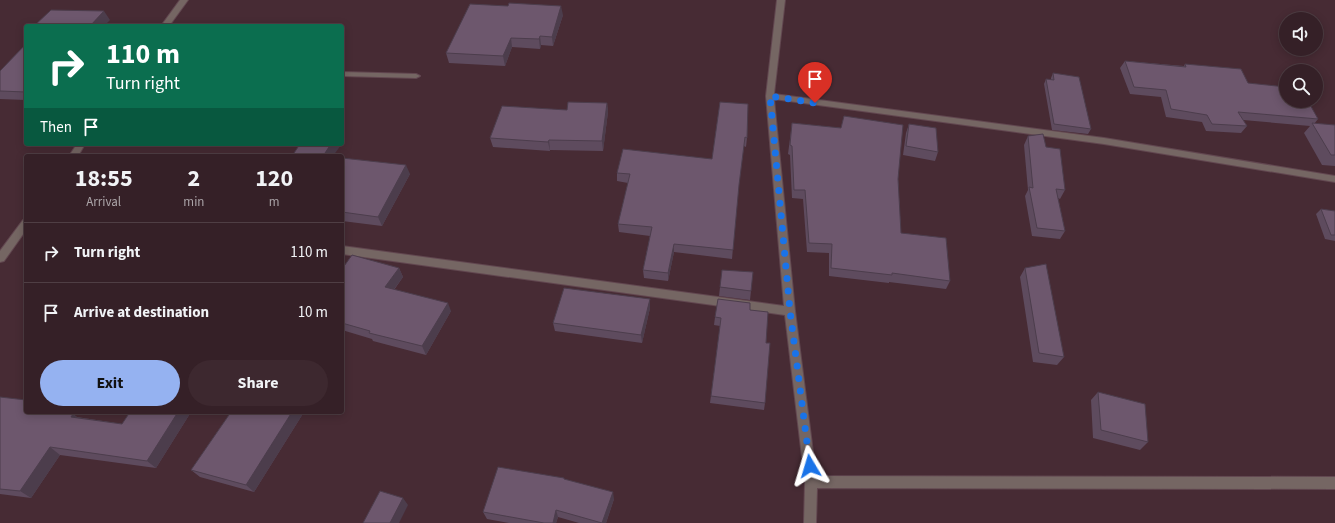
<!DOCTYPE html>
<html lang="en">
<head>
<meta charset="utf-8">
<style>
  body { margin:0; font-family:"Source Sans 3",sans-serif; background:#3d282f; color:#f1f3f6; height:100vh; display:flex; flex-direction:column; font-size:15px; white-space:nowrap }
  * { box-sizing:border-box; margin:0 }
  p { font-size:13px; color:#aaa3a7 }
  .icon { flex:none; width:22px; height:22px; fill:none; stroke:currentColor; stroke-width:2; stroke-linecap:round; stroke-linejoin:round }
  .map { position:relative; flex:1; overflow:hidden }
  .details { position:absolute; left:24px; top:154px; width:320px; height:260px; display:flex; flex-direction:column; background:#352027; border-radius:4px; box-shadow:0 2px 10px #0003,0 0 0 1px #4f3e44 }
  .details>* { flex:none }
  .guide { position:absolute; left:24px; top:24px; width:320px; height:122px; border-radius:4px; box-shadow:0 2px 10px #0003,0 0 0 1px #4f3e44; background:#0b6e4f; color:#fff; overflow:hidden }
  .controls { position:absolute; left:1279px; top:12px; display:grid; gap:8px }
  .controls a { display:grid; place-items:center; width:44px; height:44px; border-radius:50%; background:#352027; box-shadow:0 2px 10px #0003,0 0 0 1px #4f3e44; font-size:20px }
  .pin { position:absolute; display:grid; place-items:center; width:34px; height:34px; color:#fff; margin:-41px -17px; border-radius:50% 50% 50% 0; rotate:-45deg; box-shadow:0 0 4px #0007 }
  .pin .icon { rotate:45deg }
  .me { position:absolute; width:44px; margin:-22px; rotate:353deg; stroke-linejoin:round; filter:drop-shadow(0 0 3px #0008) }
  .turn { display:flex; align-items:center; gap:14px; height:84px; padding:0 16px; font-size:18px }
  .turn .icon { width:52px; height:52px; stroke-width:2.5 }
  .turn b { display:block; font-size:28px; line-height:34px }
  .then { display:flex; align-items:center; height:38px; padding:0 16px; background:#0003; gap:8px; font-size:15px }
  .eta { display:flex; justify-content:space-evenly; align-items:center; height:68px; text-align:center }
  .eta b { font-size:24px; font-weight:700; line-height:28px }
  .button { display:flex; gap:8px; margin-top:auto; padding:8px 16px }
  .button a { flex:1; height:46px; border-radius:24px; background:#95b2f1; color:#111; font-size:16px; font-weight:700; line-height:46px; text-align:center }
  .button a+a { background:#3d282f; color:#f1f3f6 }
  ul { padding:0; list-style:none }
  li { display:flex; align-items:center; gap:12px; height:60px; padding:0 16px; border-top:1px solid #4f3e44 }
  li div { flex:1 }
  li b { display:block; font-size:15px }
  li em { font-style:normal }
  .map>svg:first-child { display:block }
</style>
</head>
<body>
<div class="map">
<svg width="1335" height="523" viewBox="0 0 1335 523">
  <rect width="100%" height="100%" fill="#472b34"/>
  <g fill="none" stroke-linecap="round" stroke-linejoin="round">
    <!-- street casing -->
    <g stroke="#624750" stroke-width="2">
      <path id="street" d="M180 0H188L169 26H161Z
        M777 0H785L774 94 1104 138 1335 176V182L1104 144 774 99 795 311 816 476 1335 477V489L817 488 816 523H804L805 482 785 315 342 254V246L784 306 766 96Z
        M342 72 416 74 420 76 416 78 342 76Z
        M77 144H85L78 156H69Z
        M26 219V230L4 261 0 262V251L23 220Z"/>
    </g>
    <!-- street -->
    <use href="#street" fill="#756663" fill-rule="evenodd"/>
  </g>
  <!-- wall -->
  <path fill="#5e4b5e" d="M563 15 553 46 541 45 540 49 512 47 505 66 449 63 446 53Z
    M26 44V100L0 99V71Z
    M1125 61 1184 66 1185 64 1248 83 1318 119 1314 124 1335 125V166L1322 165 1304 133 1310 126 1243 120 1247 126 1241 133 1206 131 1202 122 1166 117 1161 97 1130 94 1120 68Z
    M1053 73 1091 129 1088 134 1052 130 1044 84 1046 79 1051 80V78Z
    M720 102 747 138 746 147 744 146 738 190 732 259 674 252 668 281 644 278 643 270 650 236 619 232 618 224 628 183 617 181V173L712 159Z
    M607 103 608 112 603 151 550 150V151L493 147 490 138 567 110Z
    M844 116 898 179 901 233 950 281 946 289 889 282V283L829 276V253L807 252 803 199 792 198 790 155 788 154 792 123 841 128Z
    M909 124 938 152 935 161 903 155 906 133Z
    M1028 136 1046 147 1065 190 1060 199 1058 198 1065 231 1060 239 1032 236 1025 196 1028 190 1024 145Z
    M342 158 410 174 382 226 342 221Z
    M1321 209 1335 211V241L1325 239 1316 214Z
    M399 268 403 277 394 290 451 311 426 355 373 341 372 339 342 330V269Z
    M1025 268 1064 357 1057 365 1033 362 1020 277Z
    M720 287 751 291 750 300 719 296Z
    M650 308 642 343 555 331 553 323Z
    M750 310 766 343 765 403 764 410 710 403 720 326 714 325 715 317Z
    M1098 392 1148 442 1140 450 1093 438 1091 400Z
    M0 397 26 412 73 414 77 417 122 424 130 412H191L156 468 60 455 31 498 0 494Z
    M231 412H304L254 492 200 477 191 470Z
    M565 479 614 499 606 523H579L558 517 556 523H509L487 519 483 512Z"/>
  <!-- shaded-wall -->
  <path fill="#4c3d4c" d="M561 6 563 15 553 46 552 37Z
    M104 11 110 20 104 26H90Z
    M540 36 541 45 540 49 539 39Z
    M511 38 512 47 505 66 503 56Z
    M607 103 608 112 603 151 602 141Z
    M549 140 550 150V151L548 142Z
    M331 144H340L341 145 333 156H323Z
    M406 165 410 174 382 226 378 217Z
    M674 244V252L668 281V273Z
    M399 268 403 277 389 296 385 287Z
    M650 299V308L642 343 641 335Z
    M448 303 451 311 426 355 422 346Z
    M178 412H191L156 468 147 461Z
    M292 412H304L254 492 246 485Z
    M73 414 83 422 71 417Z
    M50 447 60 455 31 498 20 491Z
    M613 492 614 499 606 523H602Z
    M403 498 408 505 399 523H390Z
    M556 510 558 517 556 523H553Z"/>
  <!-- building -->
  <path fill="#6d576d" stroke="#4c3d4c" d="M509 3 561 6 552 37 540 36 539 39 511 38 503 56 446 53 470 4 508 6Z
    M51 10 104 11 90 26H34Z
    M26 44V92L0 91V71Z
    M1125 61 1186 67 1185 64 1241 69 1248 83 1286 87V101H1308L1318 119 1238 112 1247 126 1212 124 1207 115 1171 109 1166 90 1134 87Z
    M1053 73 1079 77 1091 129 1054 124 1046 79 1054 80Z
    M568 102 607 103 602 141 549 140 548 142 490 138 502 106 567 110Z
    M720 102 748 104 747 138 745 137 739 185 733 250 674 244 668 273 643 270 652 227 618 224 630 174 617 173 623 149 712 159Z
    M844 116 903 125 898 179 901 233 946 238 950 281 892 273V275L831 268 832 244 809 243 805 190H794L792 146 790 145 792 123 841 128Z
    M1312 123 1335 125V155H1331Z
    M909 124 936 128 938 152 906 146Z
    M1043 134 1046 147 1060 149 1065 190 1056 189 1065 231 1037 228 1029 187 1033 188 1028 136Z
    M300 144H331L323 156H292Z
    M342 158 406 165 378 217 342 212Z
    M1321 209 1335 211V235H1331Z
    M352 255 399 268 385 287 448 303 422 346 369 333 370 331 342 323V269Z
    M1046 264 1064 357 1039 353 1025 268Z
    M722 270 753 272 751 291 720 287Z
    M564 288 650 299 641 335 553 323Z
    M718 299 750 303V310L768 312 766 343H770L765 403 711 396 721 318 715 317Z
    M1098 392 1145 404 1148 442 1101 430Z
    M0 397 26 400V412H55L73 414 71 417 122 424 130 412H178L147 461 50 447 20 491 0 489Z
    M231 412H292L246 485 191 470Z
    M498 467 564 478V479L613 492 602 523 556 510 553 523H544L483 512Z
    M380 491 403 498 390 523H363Z"/>
  <g fill="none" stroke-linecap="round" stroke-linejoin="round">
    <!-- route -->
    <path stroke="#1a73e8" stroke-width="7" stroke-dasharray="0 12.6" d="M810 466 790 311 770 96 815 103"/>
  </g>
</svg>
<div class="controls">
<a><svg class="icon" aria-label="sound" viewBox="0 0 24 24"><path d="M4 9h4l5-4v14l-5-4H4zM17 9q2 3 0 6"/></svg></a>
<a><svg class="icon" aria-label="search" viewBox="0 0 24 24"><circle cx="10" cy="10" r="6"/><path d="M15 15l6 6"/></svg></a>
</div>
<div class="pin" style="left:815px;top:103px;background:#d93025"><svg class="icon" aria-label="arrive" viewBox="0 0 24 24"><path d="M6 21V4h12l-3 4 3 4H6"/></svg></div>
<svg class="me" style="left:810px;top:466px" viewBox="-20 -20 40 40"><path d="M0-17L14 15 0 8-14 15z" fill="#1a73e8" stroke="#fff" stroke-width="4"/></svg>
<div class="guide">
<div class="turn"><svg class="icon" aria-label="right" viewBox="0 0 24 24"><path d="M7 20v-9h11M14 6l5 5-5 5"/></svg><div><b>110 m</b>Turn right</div></div>
<div class="then">Then<svg class="icon" aria-label="arrive" viewBox="0 0 24 24"><path d="M6 21V4h12l-3 4 3 4H6"/></svg></div>
</div>
<section class="details">
<div class="eta">
<div><b>18:55</b><p>Arrival</p></div>
<div><b>2</b><p>min</p></div>
<div><b>120</b><p>m</p></div>
</div>
<ul>
<li><svg class="icon" aria-label="right" viewBox="0 0 24 24"><path d="M7 20v-9h11M14 6l5 5-5 5"/></svg><div><b>Turn right</b></div><em>110 m</em></li>
<li><svg class="icon" aria-label="arrive" viewBox="0 0 24 24"><path d="M6 21V4h12l-3 4 3 4H6"/></svg><div><b>Arrive at destination</b></div><em>10 m</em></li>
</ul>
<div class="button"><a>Exit</a><a>Share</a></div>
</section>
</div>
</body>
</html>
